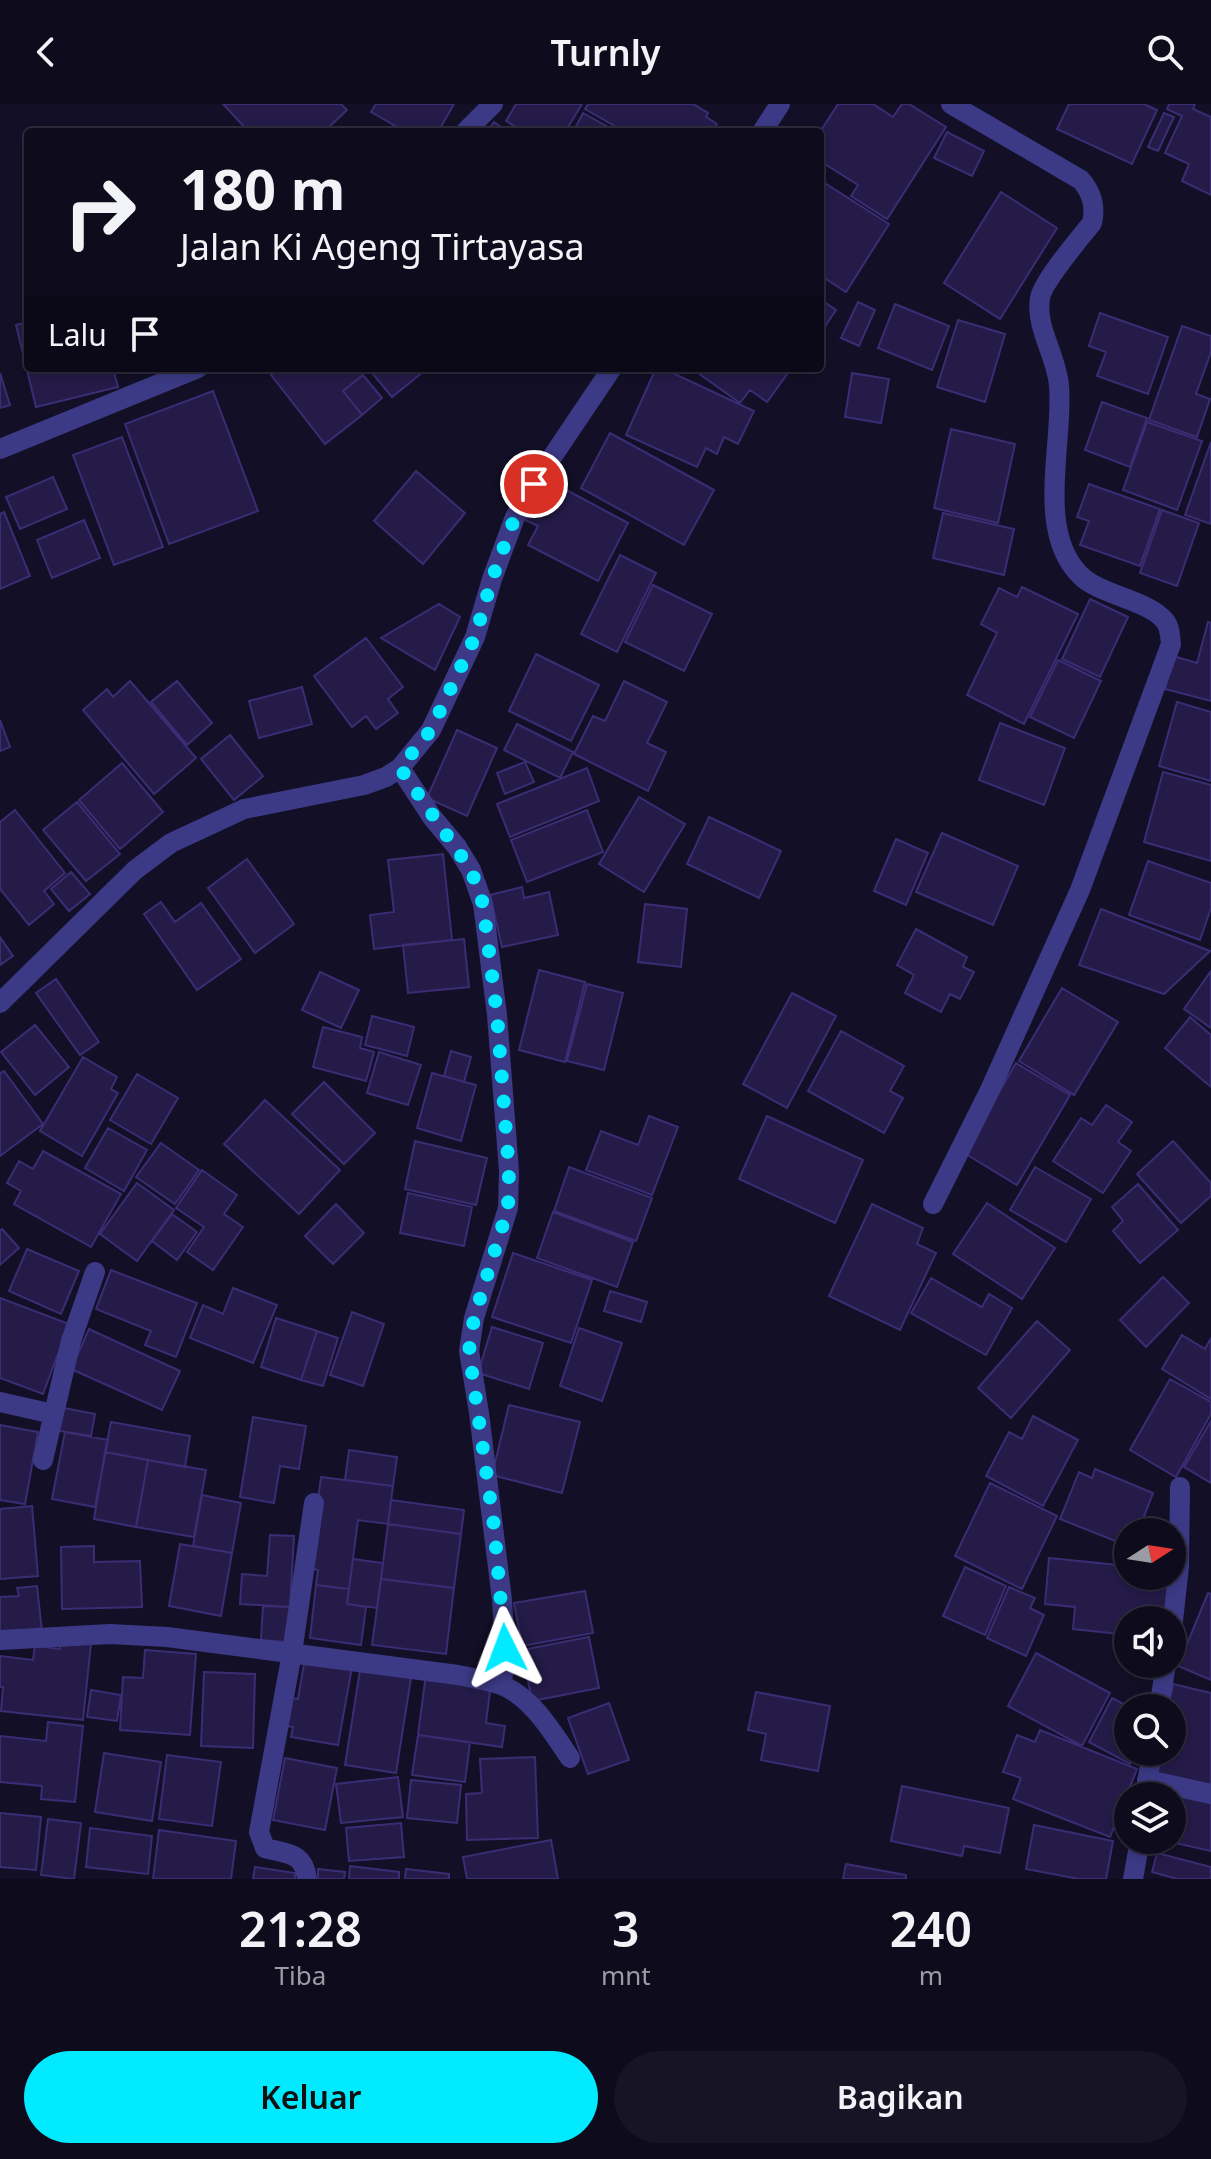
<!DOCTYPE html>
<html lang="id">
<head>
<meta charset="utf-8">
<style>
  body { margin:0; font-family:"Noto Sans",sans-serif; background:#171426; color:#f1f3f6; height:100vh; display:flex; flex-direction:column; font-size:30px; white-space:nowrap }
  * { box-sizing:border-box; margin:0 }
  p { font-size:26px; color:#9b9ba4 }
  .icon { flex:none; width:44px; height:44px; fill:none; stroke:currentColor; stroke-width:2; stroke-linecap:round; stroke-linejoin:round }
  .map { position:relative; height:1775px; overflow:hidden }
  .sheet { display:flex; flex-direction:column; background:#0e0b1d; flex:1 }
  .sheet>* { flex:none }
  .banner { position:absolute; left:24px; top:24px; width:800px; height:244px; border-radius:8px; box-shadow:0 4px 12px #0003,0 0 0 2px #2e2b3b; background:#0e0b1d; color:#f1f3f6; overflow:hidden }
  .needle { width:52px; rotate:78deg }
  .tools { position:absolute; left:1114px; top:1414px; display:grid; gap:16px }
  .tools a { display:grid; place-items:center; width:72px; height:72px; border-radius:50%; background:#0e0b1d; box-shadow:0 4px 12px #0003,0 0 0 2px #2e2b3b; font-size:40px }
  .pin { position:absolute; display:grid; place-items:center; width:68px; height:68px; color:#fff; margin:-34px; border:4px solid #fff; border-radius:50%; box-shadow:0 2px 8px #0007 }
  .me { position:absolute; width:88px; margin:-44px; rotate:357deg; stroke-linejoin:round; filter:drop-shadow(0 0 6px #0008) }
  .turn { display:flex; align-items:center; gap:28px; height:168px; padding:0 24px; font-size:36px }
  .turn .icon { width:104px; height:104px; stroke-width:2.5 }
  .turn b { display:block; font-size:56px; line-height:68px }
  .then { display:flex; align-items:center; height:76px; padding:0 24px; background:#0003; gap:16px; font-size:30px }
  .eta { display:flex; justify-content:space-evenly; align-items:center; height:136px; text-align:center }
  .eta b { font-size:48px; font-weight:600; line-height:56px }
  .button { display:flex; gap:16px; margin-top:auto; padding:16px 24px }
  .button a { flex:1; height:92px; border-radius:48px; background:#02eaff; color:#111; font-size:32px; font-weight:600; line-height:92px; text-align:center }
  .button a+a { background:#171426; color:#f1f3f6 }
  header { display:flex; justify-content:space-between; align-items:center; height:104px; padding:0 24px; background:#0e0b1d; font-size:36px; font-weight:600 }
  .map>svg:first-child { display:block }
</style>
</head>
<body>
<header><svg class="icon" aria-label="back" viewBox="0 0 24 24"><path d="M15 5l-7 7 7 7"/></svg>Turnly<svg class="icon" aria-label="search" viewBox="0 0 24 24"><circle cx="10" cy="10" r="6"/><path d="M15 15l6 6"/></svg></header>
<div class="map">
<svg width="1211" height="1775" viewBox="0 0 1211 1775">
  <rect width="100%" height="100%" fill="#130f27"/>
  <!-- building -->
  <path fill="#241b48" stroke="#3a2d74" stroke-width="2" d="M223 0H341L347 6 329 23 334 28H249Z
    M376 0H454L438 28H406L371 8Z
    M516 0H582L565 28H524L506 17Z
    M588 0H693L708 9 706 13 717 20 712 28H625L585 5Z
    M838 0H873L893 13 902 0H909L946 23 887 115 851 92 858 81 820 57V28Z
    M1069 0H1144L1157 6 1132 60 1057 25Z
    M1169 0H1195L1193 5 1211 13V91L1182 77 1189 60 1165 49 1182 12 1167 5Z
    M583 9 617 28H573Z
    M1164 9 1174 13 1158 47 1148 43Z
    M494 18 508 28H487Z
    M947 28 984 47 972 72 934 54Z
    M820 76 889 120 846 188 820 171Z
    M1001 88 1057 124 1000 215 944 179Z
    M820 195 836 206 820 230Z
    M858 198 875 206 859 242 841 234Z
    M895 200 949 222 932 266 878 244Z
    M1100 209 1168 233 1148 290 1097 272 1106 248 1089 242Z
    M958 216 1005 230 985 298 937 283Z
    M28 218V264H113L118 283 36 303 16 221Z
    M1182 222 1211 232V248L1196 290 1210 295 1197 333 1149 316Z
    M279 264H358L363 271 343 287 362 311 325 340 271 271Z
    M368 264H428L392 293Z
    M656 264H662L754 307 738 340 724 333 717 350 706 344 697 363 626 331Z
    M691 264H788L790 266 767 298 750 286 740 299Z
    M0 269 10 301 0 304Z
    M852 269 889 275 881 319 845 313Z
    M363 271 382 294 362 311 343 287Z
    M213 287 258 407 169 440 125 320Z
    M1102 298 1147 314 1130 363 1085 346Z
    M1147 318 1202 337 1177 406 1123 386Z
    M951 325 1015 340 998 419 934 404Z
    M610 329 714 386 684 441 581 384Z
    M122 333 163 443 114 461 73 351Z
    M1211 338V420L1185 411Z
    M416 367 465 409 423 460 374 417Z
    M53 373 67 405 20 425 6 393Z
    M546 375 628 419 598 477 528 441 538 422 525 416Z
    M1089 380 1160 405 1140 462 1080 441 1089 417 1077 413Z
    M1162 406 1199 419 1177 482 1140 469Z
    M4 408 30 472 0 485V410Z
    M943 409 1014 425 1004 471 933 454Z
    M84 416 100 454 52 474 37 436Z
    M620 451 656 469 617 548 581 530Z
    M653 481 712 510 684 567 625 538Z
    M1022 483 1078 510 1024 620 967 591 997 529 981 520 999 484 1017 493Z
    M1090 495 1128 513 1100 573 1062 555Z
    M439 500 460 513 435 566 381 534Z
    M1208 518 1211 519V597L1165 585 1173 552 1197 559Z
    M366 534 403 583 388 595 398 609 376 625 366 612 352 623 314 572Z
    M536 550 599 581 571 637 509 607Z
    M1058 556 1101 577 1074 634 1030 613Z
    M130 577 196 654 154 690 83 606 107 585 113 593Z
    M177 577 212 619 187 641 151 598Z
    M624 577 667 598 647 639 666 648 648 687 574 650 593 612 605 617Z
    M302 583 312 620 259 634 249 597Z
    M1177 598 1211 608V677L1159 662Z
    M0 616 10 643 0 647Z
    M1000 619 1065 644 1044 701 979 676Z
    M517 620 573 648 560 674 504 646Z
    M457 626 497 644 467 712 427 694Z
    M230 631 263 672 234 696 201 655Z
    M525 658 534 678 505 690 497 669Z
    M122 659 163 708 120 745 79 696Z
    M587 664 599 697 510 733 497 700Z
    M1163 668 1211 681V757L1144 738Z
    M639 693 685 720 644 788 599 760Z
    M77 698 120 750 86 777 43 726Z
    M15 706 65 769 44 787 54 800 29 821 0 785V718Z
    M587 706 603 748 527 778 511 736Z
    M709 713 781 747 759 794 687 760Z
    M942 729 1018 762 993 821 916 788Z
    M896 735 928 749 906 801 874 787Z
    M443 750 452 836 374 845 370 811 394 808 388 756Z
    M247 755 294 820 255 849 208 784Z
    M1148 757 1211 779V804L1200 836 1129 811Z
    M71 768 90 790 69 807 51 785Z
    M522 783 524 794 549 788 558 831 502 843 490 791Z
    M161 798 175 818 201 799 241 855 197 886 144 810Z
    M645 800 687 805 681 863 638 858Z
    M1101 805 1210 847 1164 890 1079 861Z
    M916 825 967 853 963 863 974 868 960 895 950 890 941 908 905 889 914 871 897 861Z
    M0 833 13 852 0 861Z
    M464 835 469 883 408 889 403 841Z
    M539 866 585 878 565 958 519 946Z
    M1211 867V924L1184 905Z
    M320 868 359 886 341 924 302 906Z
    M56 875 99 938 80 951 36 889Z
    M587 880 623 889 604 966 567 957Z
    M1062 884 1118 918 1074 991 1019 957Z
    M792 889 836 912 787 1004 743 980Z
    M372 912 414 923 407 952 365 941Z
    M1190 913 1211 931V983L1165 944Z
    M35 921 69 963 35 991 1 948Z
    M323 923 362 933 360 944 374 948 366 977 313 963Z
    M841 927 904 962 890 987 903 994 884 1029 808 987Z
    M451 947 471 953 464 978 444 972Z
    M379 948 421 961 408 1001 367 989Z
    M83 953 117 973 111 985 118 989 82 1052 40 1027Z
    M1016 959 1070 991 1017 1081 964 1049Z
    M4 967 43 1020 0 1052V969Z
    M432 969 476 981 461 1037 417 1024Z
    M137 970 178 994 151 1040 110 1016Z
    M324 978 375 1029 344 1060 292 1010Z
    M265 996 340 1066 299 1110 224 1040Z
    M1106 1001 1132 1018 1118 1038 1131 1047 1103 1089 1053 1057 1081 1014 1092 1021Z
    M649 1012 678 1023 652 1091 586 1066 601 1027 638 1041Z
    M767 1012 863 1056 835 1119 739 1075Z
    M108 1024 147 1046 124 1087 85 1064Z
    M415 1037 487 1054 476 1101 405 1085Z
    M1173 1037 1211 1079V1092L1181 1119 1137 1070Z
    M161 1039 199 1066 175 1100 136 1073Z
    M43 1047 121 1090 91 1143 14 1100 21 1087 7 1079 19 1057 33 1065Z
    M569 1063 652 1094 636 1137 554 1107Z
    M1035 1063 1091 1095 1066 1138 1010 1106Z
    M202 1066 237 1091 224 1110 243 1123 213 1166 187 1148 204 1123 176 1104Z
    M137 1079 174 1106 137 1157 100 1130Z
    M1138 1080 1178 1126 1140 1159 1113 1127 1123 1117 1112 1103Z
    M408 1089 472 1103 464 1142 400 1129Z
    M987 1099 1055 1144 1022 1195 953 1150Z
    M336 1100 364 1129 333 1160 305 1132Z
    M872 1100 923 1124 917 1140 936 1149 900 1226 829 1192Z
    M553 1108 633 1138 617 1183 537 1154Z
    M172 1110 197 1128 177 1156 152 1137Z
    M2 1125 19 1144 0 1161V1127Z
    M27 1145 79 1167 61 1210 9 1187Z
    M513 1149 592 1176 571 1239 492 1213Z
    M111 1166 197 1199 176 1253 145 1241 151 1227 96 1205Z
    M1163 1173 1189 1199 1146 1243 1120 1216Z
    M931 1174 982 1203 989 1190 1012 1204 986 1251 911 1209Z
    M233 1184 277 1201 253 1259 190 1234 203 1201 223 1210Z
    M610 1187 647 1198 641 1218 604 1207Z
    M0 1194 69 1220 43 1290 0 1274Z
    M352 1208 384 1220 363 1282 330 1271Z
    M276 1214 317 1227 301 1276 261 1263Z
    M1037 1217 1070 1246 1011 1314 978 1284Z
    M492 1223 543 1239 529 1285 478 1269Z
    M579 1224 622 1239 602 1297 560 1282Z
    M89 1225 180 1267 162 1306 71 1265Z
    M317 1227 338 1234 323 1282 301 1276Z
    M1182 1231 1205 1245 1211 1234V1295L1162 1265Z
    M1170 1275 1211 1298V1310L1176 1373 1130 1346Z
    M509 1301 580 1318 562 1389 492 1371Z
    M59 1303 95 1310 91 1332 54 1326Z
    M1033 1312 1078 1336 1043 1402 986 1372 1009 1328 1022 1335Z
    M253 1313 306 1322 299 1365 280 1362 274 1399 240 1393Z
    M1211 1317V1379L1184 1363Z
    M111 1318 190 1332 185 1363 105 1348Z
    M0 1321 38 1328 25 1400 0 1396Z
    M65 1328 108 1336 95 1403 52 1395Z
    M349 1346 397 1353 393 1382 345 1376Z
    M105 1348 148 1356 136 1423 94 1415Z
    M148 1356 206 1366 194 1433 136 1423Z
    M1095 1365 1153 1389 1138 1428H1128V1442L1060 1415 1079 1368 1092 1374Z
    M321 1373 393 1382 388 1420 358 1416 349 1485 316 1481 318 1466 309 1464Z
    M990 1379 1057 1412 1022 1485 955 1452Z
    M202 1391 241 1399 232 1449 193 1442Z
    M391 1396 464 1406 461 1430 388 1420Z
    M32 1402 38 1472 0 1475V1405Z
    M388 1420 461 1430 454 1484 381 1475Z
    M270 1431 294 1432 290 1503 240 1500 242 1470 267 1472Z
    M180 1440 232 1449 221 1512 169 1502Z
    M94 1442V1458L140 1457 142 1503 62 1505 61 1443Z
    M1049 1454 1128 1462V1472H1171L1167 1516H1128V1531L1073 1525 1075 1503 1045 1500Z
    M353 1455 383 1459 377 1504 347 1500Z
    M965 1463 1006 1482 985 1531 943 1512Z
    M381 1475 454 1484 446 1550 372 1541Z
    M316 1481 349 1485 347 1500 366 1503 361 1541 310 1534Z
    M37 1482 42 1528 0 1532V1493L19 1492 17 1484Z
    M1009 1483 1035 1494 1030 1504 1044 1511 1026 1552 987 1534Z
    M585 1487 593 1529 522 1542 514 1499Z
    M1208 1489 1211 1490V1576L1178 1562Z
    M263 1502 290 1503 288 1538 261 1536Z
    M589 1533 599 1584 532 1597 522 1546Z
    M61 1537 91 1540 83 1616 1 1607 3 1583H0V1552L33 1556 35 1542 60 1545Z
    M145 1546 196 1550 190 1631 120 1626 123 1573 143 1574Z
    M1036 1549 1110 1589 1082 1642 1008 1602Z
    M305 1554 352 1563 338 1641 291 1633 293 1623 280 1621 285 1593 298 1595Z
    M360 1566 411 1574 396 1669 345 1661Z
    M204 1568 255 1570 253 1644 201 1642Z
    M426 1570 491 1579 486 1619 505 1622 502 1643 418 1631Z
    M1173 1580 1211 1589V1681L1154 1668 1158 1648H1172V1604H1168Z
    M91 1586 121 1591 117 1617 87 1613Z
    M756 1588 830 1602 818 1667 761 1656 766 1630 748 1626Z
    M1112 1594 1131 1604H1128V1648H1137L1130 1660 1089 1638Z
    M609 1599 629 1656 588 1670 568 1614Z
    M48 1618 83 1622 75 1698 41 1695 42 1682 0 1678V1632L46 1637Z
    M1040 1626 1137 1665 1110 1733 1013 1695 1021 1674 1003 1668 1017 1631 1035 1638Z
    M418 1631 470 1638 465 1678 412 1671Z
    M104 1649 161 1658 152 1717 95 1708Z
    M167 1651 221 1658 212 1722 159 1715Z
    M535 1653 538 1734 467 1736 466 1690 482 1689 480 1655Z
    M285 1654 337 1664 325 1726 273 1716Z
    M398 1673 403 1713 341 1719 336 1680Z
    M411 1676 461 1681 457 1719 407 1714Z
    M902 1682 1009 1704 1000 1749 964 1742 962 1752 891 1737Z
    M1160 1688 1211 1699V1747L1162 1736H1172V1692H1159Z
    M0 1709 41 1713 36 1766 0 1763Z
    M48 1715 81 1719 74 1775 41 1771Z
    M401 1719 404 1753 349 1757 346 1724Z
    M1034 1721 1113 1737 1106 1775H1079L1026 1765Z
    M90 1724 152 1732 148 1770 86 1763Z
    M159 1726 236 1737 231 1775H153Z
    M551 1736 558 1775H467L463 1753Z
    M1157 1749 1211 1763V1775H1177L1152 1768Z
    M846 1760 906 1771V1775H843Z
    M350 1762 399 1768V1775H349Z
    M255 1763 295 1769V1775H253Z
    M318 1765 345 1768 344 1775H318Z
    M406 1765 449 1770V1775H405Z"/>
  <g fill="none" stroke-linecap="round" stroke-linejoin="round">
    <!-- street -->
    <path stroke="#3c3a86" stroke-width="20" d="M465 28 493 0
      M762 28 780 0
      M0 345 198 264
      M400 664 432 713 457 743 471 766 483 800 497 911 509 1067 508 1104 474 1214 469 1247 479 1309 502 1496 505 1544 502 1581
      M0 899 135 766 171 739 244 705 364 681 386 673 400 664 431 626 475 533 492 475 515 413 534 380 612 264
      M933 1100 989 988 1080 786 1171 540C1170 532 1170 523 1165 517 1149 496 1099 491 1080 471 1035 426 1064 338 1059 282 1057 252 1035 224 1040 194 1043 177 1080 134 1092 119 1096 102 1092 89 1081 76L951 0
      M0 1298 53 1310
      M43 1356 71 1237 95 1168
      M1172 1526 1179 1462 1180 1383
      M0 1536 110 1530 167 1533 458 1571C472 1574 488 1576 501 1581 531 1592 553 1629 570 1654
      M1159 1604 1166 1560
      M1147 1676 1211 1690
      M1145 1692 1152 1648
      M307 1775C304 1748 287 1750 265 1744L259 1728 292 1549 314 1399
      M1133 1775 1140 1736"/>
  </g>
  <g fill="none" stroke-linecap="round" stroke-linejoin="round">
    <!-- route -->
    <path stroke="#02eaff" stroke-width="14" stroke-dasharray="0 25.2" d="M505 1544 494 1422 469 1247 474 1214 508 1104 509 1067 497 911 483 800 471 766 400 664 431 626 475 533 492 475 515 413 534 380"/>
  </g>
</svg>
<div class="tools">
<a><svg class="needle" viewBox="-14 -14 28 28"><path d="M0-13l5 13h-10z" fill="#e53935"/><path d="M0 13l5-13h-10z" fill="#9b9ba4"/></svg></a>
<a><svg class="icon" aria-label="sound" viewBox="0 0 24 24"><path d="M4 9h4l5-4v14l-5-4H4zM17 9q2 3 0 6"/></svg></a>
<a><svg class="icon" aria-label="search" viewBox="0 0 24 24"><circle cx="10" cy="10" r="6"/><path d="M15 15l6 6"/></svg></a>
<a><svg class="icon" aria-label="layers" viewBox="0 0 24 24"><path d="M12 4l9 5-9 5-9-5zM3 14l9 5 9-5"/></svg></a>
</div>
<div class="pin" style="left:534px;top:380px;background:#d93025"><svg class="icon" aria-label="arrive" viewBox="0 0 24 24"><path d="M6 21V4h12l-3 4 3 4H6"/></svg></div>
<svg class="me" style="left:505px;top:1544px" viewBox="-20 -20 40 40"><path d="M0-17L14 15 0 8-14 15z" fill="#02eaff" stroke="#fff" stroke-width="4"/></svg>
<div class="banner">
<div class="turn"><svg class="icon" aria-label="right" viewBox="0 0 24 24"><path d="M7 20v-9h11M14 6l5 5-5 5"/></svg><div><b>180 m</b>Jalan Ki Ageng Tirtayasa</div></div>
<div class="then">Lalu<svg class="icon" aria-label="arrive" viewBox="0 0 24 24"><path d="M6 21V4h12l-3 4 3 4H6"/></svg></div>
</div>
</div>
<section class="sheet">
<div class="eta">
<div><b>21:28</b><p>Tiba</p></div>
<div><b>3</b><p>mnt</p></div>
<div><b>240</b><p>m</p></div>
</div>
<div class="button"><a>Keluar</a><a>Bagikan</a></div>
</section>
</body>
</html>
